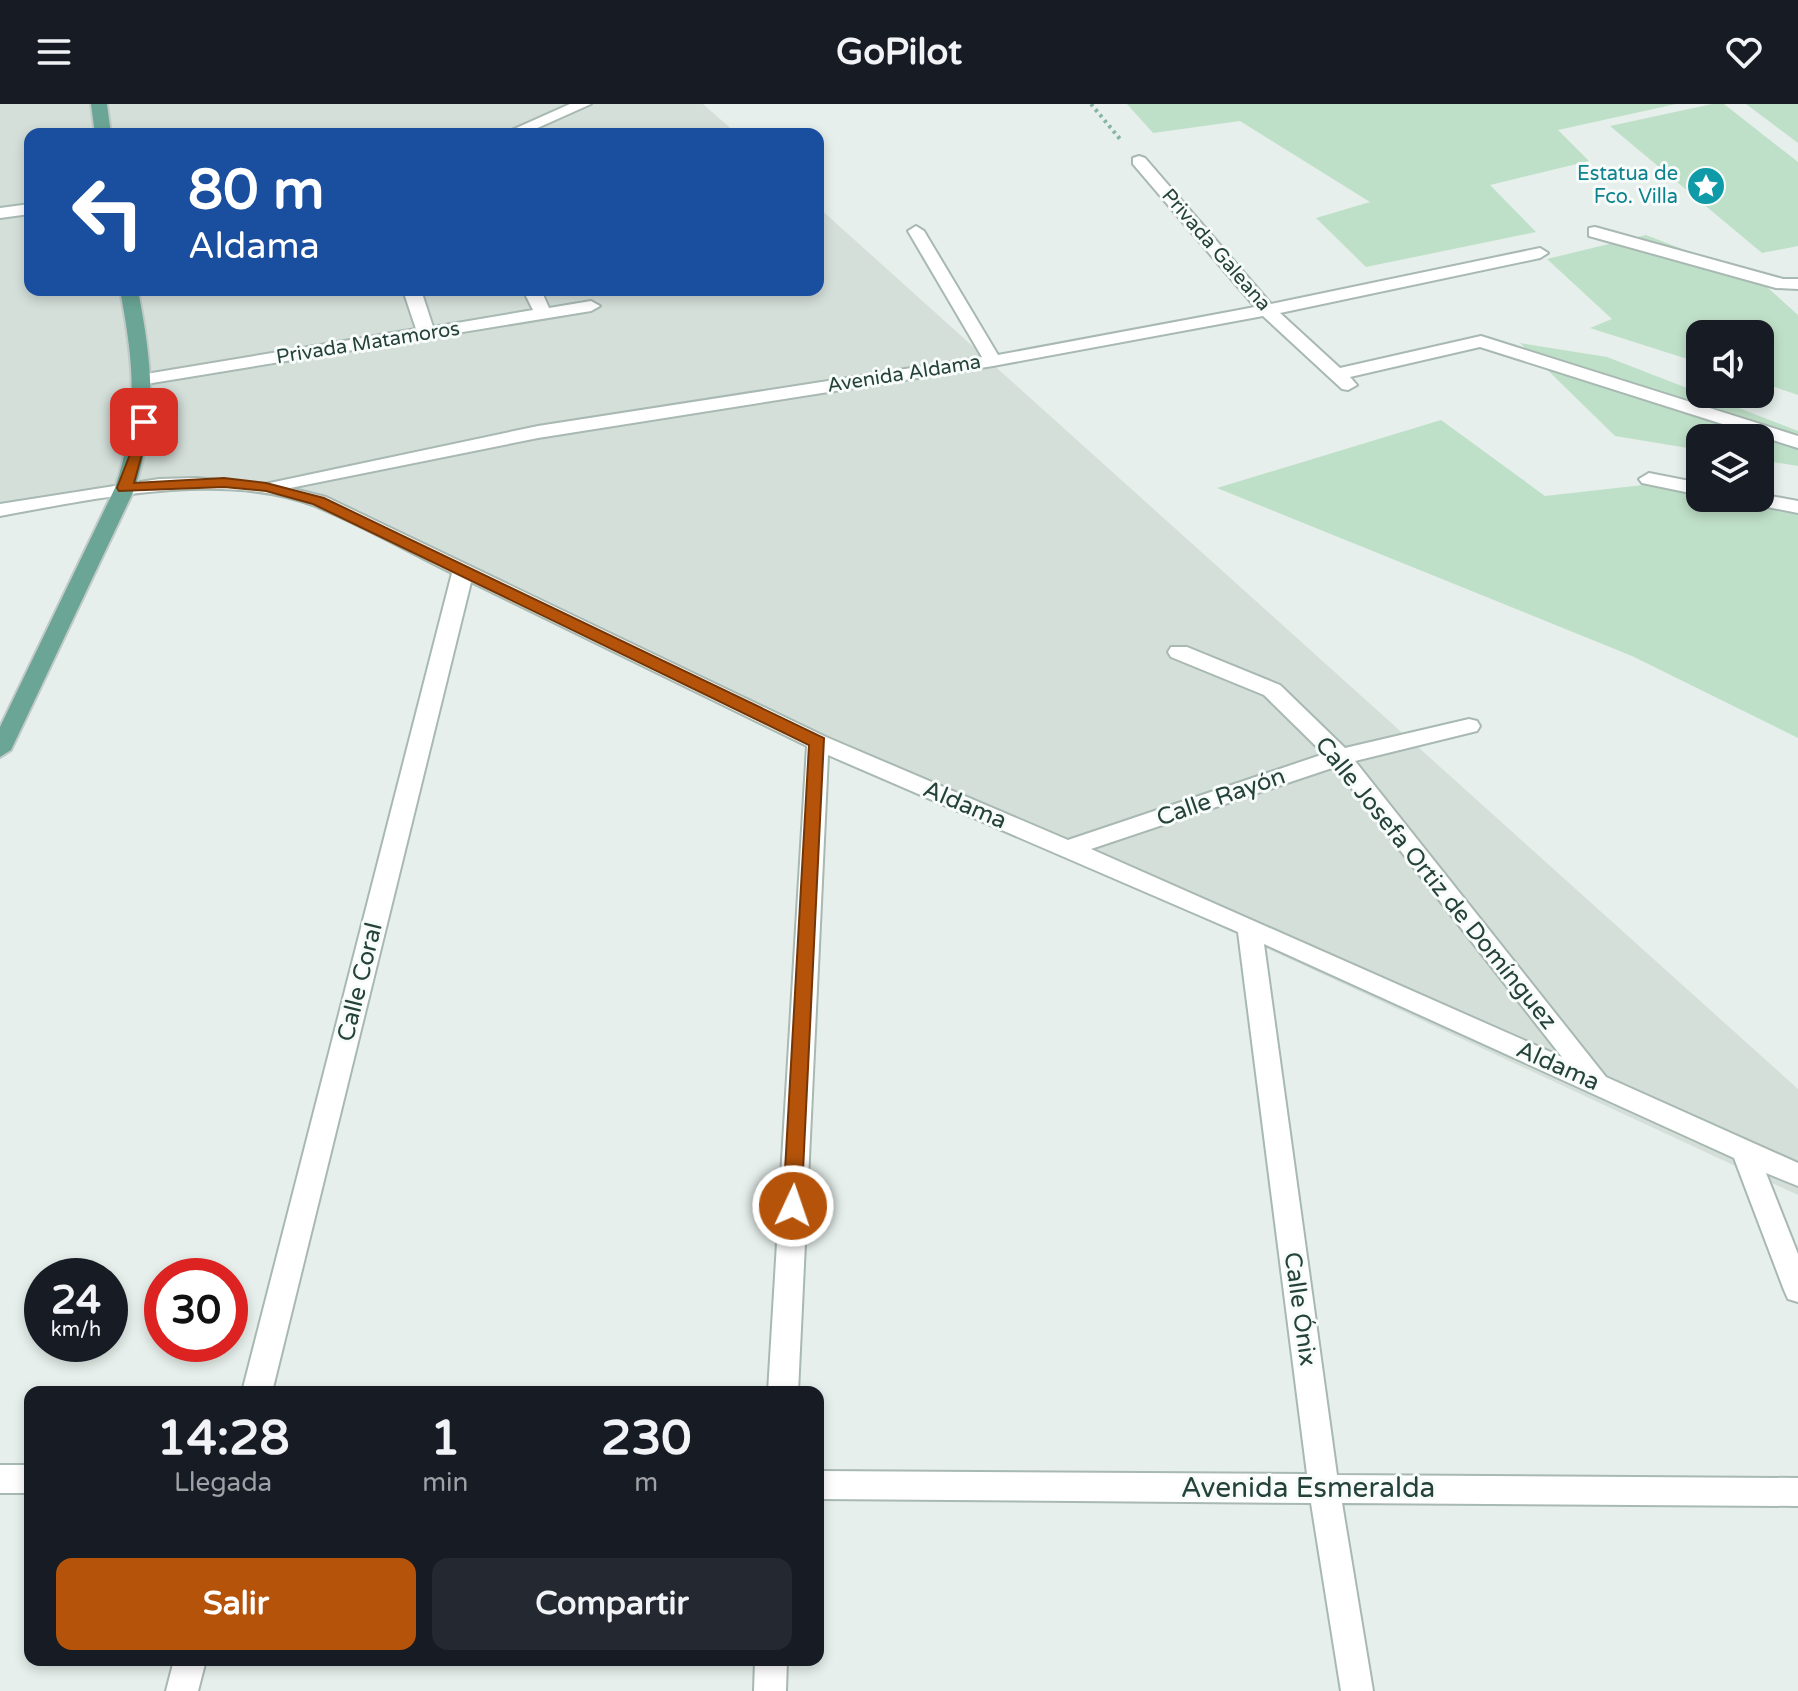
<!DOCTYPE html>
<html lang="es">
<head>
<meta charset="utf-8">
<style>
  body { margin:0; font-family:"Varela Round",sans-serif; background:#242831; color:#f1f3f6; height:100vh; display:flex; flex-direction:column; font-size:30px; white-space:nowrap }
  * { box-sizing:border-box; margin:0 }
  p { font-size:26px; color:#9ea1a6 }
  .icon { flex:none; width:44px; height:44px; fill:none; stroke:currentColor; stroke-width:2; stroke-linecap:round; stroke-linejoin:round }
  .map { position:relative; flex:1; overflow:hidden }
  .details { position:absolute; left:24px; top:1282px; width:800px; height:280px; display:flex; flex-direction:column; background:#171b24; border-radius:16px; box-shadow:0 4px 12px #0003 }
  .details>* { flex:none }
  .top-card { position:absolute; left:24px; top:24px; width:800px; height:168px; border-radius:16px; box-shadow:0 4px 12px #0003; background:#1a4fa0; color:#fff; overflow:hidden }
  .tools { position:absolute; left:1686px; top:216px; display:grid; gap:16px }
  .tools a { display:grid; place-items:center; width:88px; height:88px; border-radius:16px; background:#171b24; box-shadow:0 4px 12px #0003; font-size:40px }
  .speed { position:absolute; left:24px; top:1154px; display:flex; gap:16px; font-size:40px; font-weight:700; text-align:center }
  .speed>* { display:grid; place-content:center; width:104px; height:104px; border-radius:50%; background:#171b24; box-shadow:0 4px 12px #0003; line-height:1 }
  .speed small { font-size:20px; font-weight:400 }
  .speed .limit { border:12px solid #d22; background:#fff; color:#111 }
  .pin { position:absolute; display:grid; place-items:center; width:68px; height:68px; color:#fff; margin:-34px; border-radius:16px; box-shadow:0 4px 12px #0006 }
  .me { position:absolute; width:88px; margin:-44px; rotate:3deg; stroke-linejoin:round; filter:drop-shadow(0 0 6px #0008) }
  .turn { display:flex; align-items:center; gap:28px; height:168px; padding:0 32px; font-size:36px }
  .turn .icon { width:104px; height:104px; stroke-width:2.5 }
  .turn b { display:block; font-size:56px; line-height:68px }
  .eta { display:flex; justify-content:space-evenly; align-items:center; height:136px; text-align:center }
  .eta b { font-size:48px; font-weight:700; line-height:56px }
  .cta { display:flex; gap:16px; margin-top:auto; padding:16px 32px }
  .cta a { flex:1; height:92px; border-radius:16px; background:#b45309; color:#fff; font-size:32px; font-weight:700; line-height:92px; text-align:center }
  .cta a+a { background:#242831; color:#f1f3f6 }
  header { display:flex; justify-content:space-between; align-items:center; height:104px; padding:0 32px; background:#171b24; font-size:36px; font-weight:700 }
  .map>svg:first-child { display:block }
</style>
</head>
<body>
<header><svg class="icon" aria-label="menu" viewBox="0 0 24 24"><path d="M4 6h16M4 12h16M4 18h16"/></svg>GoPilot<svg class="icon" aria-label="heart" viewBox="0 0 24 24"><path d="M12 20l-8-8c-3-5 5-10 8-4 3-6 11-1 8 4z"/></svg></header>
<div class="map">
<svg width="1798" height="1587" viewBox="0 0 1798 1587">
  <rect width="100%" height="100%" fill="#e6efeb"/>
  <!-- built -->
  <path fill="#d4dfda" d="M0 0H703L737 30H30V186H818V103L1798 985V1091L304 397 224 380 119 389 0 410Z"/>
  <!-- green -->
  <path fill="#bfe0c8" d="M1127 0H1676L1558 26 1589 57 1490 81 1536 128 1366 163 1316 114 1370 98 1240 17 1153 29Z
    M1712 0H1724L1798 58V142L1762 149 1610 22Z
    M1746 0H1798V39Z
    M1646 131 1757 174 1798 211V291L1760 278V230H1700V259L1590 224 1612 215 1547 155Z
    M1520 239 1607 253 1798 327V362L1760 356V334H1700V346L1615 332Z
    M1441 316 1545 392 1652 380 1700 389V394H1730L1798 406V634L1632 552 1217 384Z"/>
  <g fill="none" stroke-linecap="round" stroke-linejoin="round">
    <!-- minor casing -->
    <g stroke="#a8b8b2" stroke-width="4">
      <path id="minor" d="M570 0H591L524 30H503Z
        M1139 52 1145 54 1271 200 1540 144 1548 149 1540 154 1280 209 1340 264 1481 232 1798 332V344L1480 243 1350 273 1357 281 1348 286 1342 285 1263 212 993 262 538 334 290 384 326 393 826 633 1068 736 1324 650 1264 591 1171 553 1168 548 1171 543H1187L1280 581 1345 644 1469 615 1477 617 1480 622 1477 627 1355 657 1606 973 1798 1059V1082L1766 1069 1798 1150V1198L1788 1195 1784 1186 1734 1054 1264 840 1337 1371 1798 1374V1402L1342 1399 1373 1587H1341L1311 1399 818 1395V1367L1307 1370 1238 828 828 651 798 1288H768L807 642 471 478 272 1288H242L452 469C407 447 362 421 315 402 224 366 93 395 0 412V400L159 375 196 374 265 380 538 322 982 253 908 127 916 122 924 127 998 251 1255 203 1133 60V54ZM1335 663 1562 953 1091 745Z
        M30 100V110L0 114V104Z
        M1595 123 1783 175H1798V185L1776 184 1589 132V124Z
        M403 186H421L433 223 533 206 523 186H541L549 204 591 197 600 202 591 207 146 280 137 275 146 270 416 225Z
        M1649 369 1700 379V391L1642 379 1639 375Z
        M1760 390 1798 397V409L1742 398 1739 394H1760Z
        M0 1361H30V1389H0Z
        M174 1556H206L198 1587H166Z
        M755 1556H787L786 1587H754Z"/>
    </g>
    <!-- major casing -->
    <g stroke="#c2cac8" stroke-width="4">
      <path id="major" d="M91 0H107L111 30H95Z
        M120 186H138C152 260 158 311 135 384L11 646 0 653V623L115 384C139 311 134 260 120 186Z"/>
    </g>
    <!-- path -->
    <path stroke="#86b3a5" stroke-width="4" stroke-dasharray="3 4" stroke-linecap="butt" d="M1091 0 1120 35"/>
    <!-- minor -->
    <use href="#minor" fill="#fff" fill-rule="evenodd"/>
    <!-- major -->
    <use href="#major" fill="#6aa596" fill-rule="evenodd"/>
  </g>
  <!-- route -->
  <path fill="#b45309" stroke="#753606" stroke-width="2" d="M144 313 151 318 134 379 224 374 266 379 324 394 824 634 801 1108H786L783 1102 809 641 313 400 266 387 224 383 119 387 117 384 132 345 137 318Z"/>
  <!-- icons -->
  <defs>
    <g id="sight-disc" transform="scale(2)"><circle r="9.5" fill="#0f9aa8" stroke="#f7fbf9"/><path d="M0-6L1.8-2.2L6-1.7L2.9 1.2L3.7 5.4L0 3.3L-3.7 5.4L-2.9 1.2L-6-1.7L-1.8-2.2Z" fill="#fff"/></g>
  </defs>
  <g fill-rule="evenodd">
    <use href="#sight-disc" x="1706" y="82"/>
  </g>
  <g text-anchor="middle" dominant-baseline="central" stroke-width="6" stroke-linejoin="round" paint-order="stroke">
    <!-- far-culture labels -->
    <g font-size="20" fill="#0d838f" stroke="#f7fbf9" text-anchor="end">
      <text x="1678" y="70">Estatua de<tspan x="1678" dy="23">Fco. Villa</tspan></text>
    </g>
    <!-- far-street labels -->
    <g font-size="20" fill="#24423a" stroke="#f7fbf9">
      <text transform="translate(1216 146) rotate(49)">Privada Galeana</text>
      <text transform="translate(368 239) rotate(-9)">Privada Matamoros</text>
      <text transform="translate(904 270) rotate(-9)">Avenida Aldama</text>
    </g>
    <!-- street labels -->
    <g font-size="24" fill="#24423a" stroke="#f7fbf9">
      <text transform="translate(1221 693) rotate(-19)">Calle Rayón</text>
      <text transform="translate(965 701) rotate(23)">Aldama</text>
      <text transform="translate(1436 779) rotate(51)">Calle Josefa Ortiz de Domínguez</text>
      <text transform="translate(360 878) rotate(-76)">Calle Coral</text>
      <text transform="translate(1558 962) rotate(24)">Aldama</text>
      <text transform="translate(1300 1205) rotate(82)">Calle Ónix</text>
    </g>
    <!-- near-street labels -->
    <g font-size="28" fill="#24423a" stroke="#f7fbf9">
      <text x="1308" y="1384">Avenida Esmeralda</text>
    </g>
  </g>
</svg>
<div class="tools">
<a><svg class="icon" aria-label="sound" viewBox="0 0 24 24"><path d="M4 9h4l5-4v14l-5-4H4zM17 9q2 3 0 6"/></svg></a>
<a><svg class="icon" aria-label="layers" viewBox="0 0 24 24"><path d="M12 4l9 5-9 5-9-5zM3 14l9 5 9-5"/></svg></a>
</div>
<div class="speed"><div>24<small>km/h</small></div><div class="limit">30</div></div>
<div class="pin" style="left:144px;top:318px;background:#d93025"><svg class="icon" aria-label="arrive" viewBox="0 0 24 24"><path d="M6 21V4h12l-3 4 3 4H6"/></svg></div>
<svg class="me" style="left:793px;top:1102px" viewBox="-20 -20 40 40"><circle r="17" fill="#b45309" stroke="#fff" stroke-width="3"/><path d="M0-11L8 9 0 5-8 9z" fill="#fff"/></svg>
<div class="top-card">
<div class="turn"><svg class="icon" aria-label="left" viewBox="0 0 24 24"><path d="M17 20v-9H6M10 6l-5 5 5 5"/></svg><div><b>80 m</b>Aldama</div></div>
</div>
<section class="details">
<div class="eta">
<div><b>14:28</b><p>Llegada</p></div>
<div><b>1</b><p>min</p></div>
<div><b>230</b><p>m</p></div>
</div>
<div class="cta"><a>Salir</a><a>Compartir</a></div>
</section>
</div>
</body>
</html>
